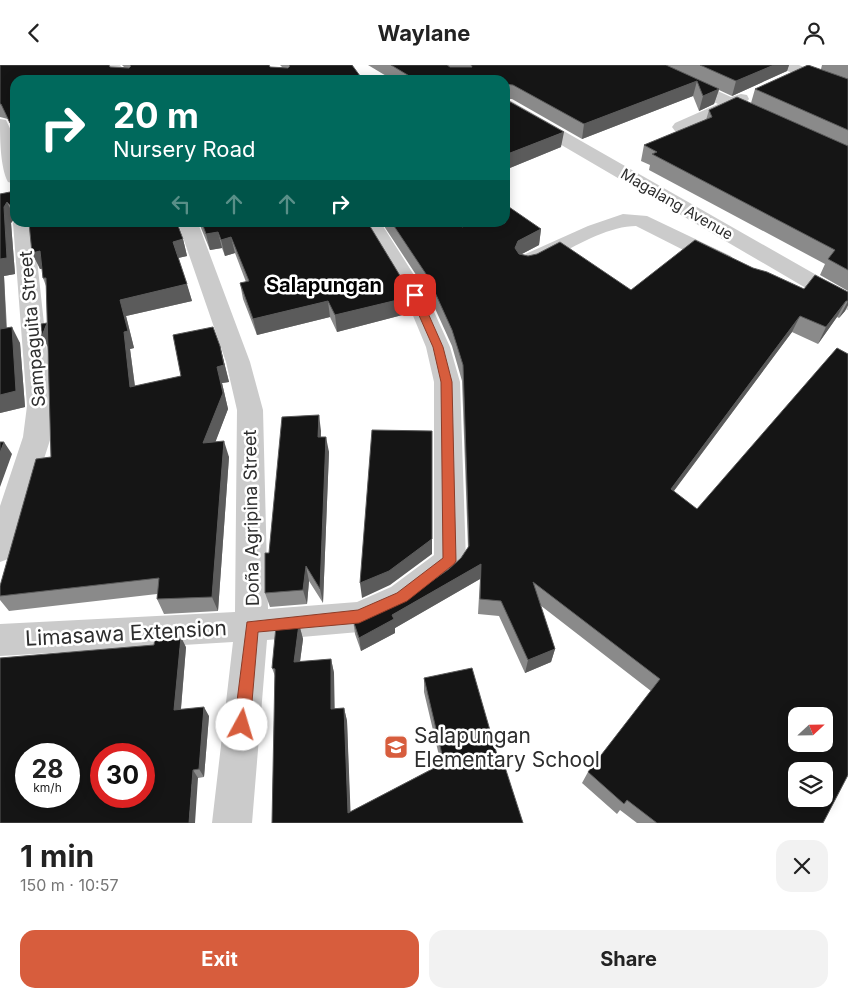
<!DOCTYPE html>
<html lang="en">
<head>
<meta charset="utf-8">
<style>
  body { margin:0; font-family:Inter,sans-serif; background:#f2f2f2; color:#222; height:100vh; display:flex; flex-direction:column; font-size:19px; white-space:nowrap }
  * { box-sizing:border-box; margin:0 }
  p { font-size:16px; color:#767676 }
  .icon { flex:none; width:28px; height:28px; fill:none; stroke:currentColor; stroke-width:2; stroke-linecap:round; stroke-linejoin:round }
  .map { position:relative; height:758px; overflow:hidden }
  .sheet { display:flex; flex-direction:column; background:#fff; flex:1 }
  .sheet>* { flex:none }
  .banner { position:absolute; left:10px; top:10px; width:500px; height:152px; border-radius:15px; box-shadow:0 2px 12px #0003; background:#00695c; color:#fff; overflow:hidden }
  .needle { width:32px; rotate:68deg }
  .tools { position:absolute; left:788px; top:642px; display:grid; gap:10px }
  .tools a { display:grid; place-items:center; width:45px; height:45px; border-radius:10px; background:#fff; box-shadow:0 2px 12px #0003; font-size:25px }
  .speed { position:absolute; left:15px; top:678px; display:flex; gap:10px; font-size:25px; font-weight:700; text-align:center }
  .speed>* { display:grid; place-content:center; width:65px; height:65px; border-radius:50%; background:#fff; box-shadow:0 2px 12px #0003; line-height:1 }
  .speed small { font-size:12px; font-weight:400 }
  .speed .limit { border:8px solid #d22; background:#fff; color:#111 }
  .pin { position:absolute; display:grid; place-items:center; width:42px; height:42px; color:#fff; margin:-21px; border-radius:10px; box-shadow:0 2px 8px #0006 }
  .me { position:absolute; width:55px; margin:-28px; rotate:6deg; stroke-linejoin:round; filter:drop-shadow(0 0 4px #0008) }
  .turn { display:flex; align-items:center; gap:18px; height:105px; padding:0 20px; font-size:22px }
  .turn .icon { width:65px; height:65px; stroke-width:2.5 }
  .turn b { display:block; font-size:35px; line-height:42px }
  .lanes { display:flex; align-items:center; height:48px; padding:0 20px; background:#0003; justify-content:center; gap:25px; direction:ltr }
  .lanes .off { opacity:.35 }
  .round { display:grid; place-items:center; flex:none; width:52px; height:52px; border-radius:15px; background:#f2f2f2 }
  .summary { display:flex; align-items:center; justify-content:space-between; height:85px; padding:0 20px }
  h1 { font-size:30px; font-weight:700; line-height:38px }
  .cta { display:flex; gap:10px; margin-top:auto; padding:10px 20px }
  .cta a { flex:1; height:58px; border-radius:15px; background:#d75d3d; color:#fff; font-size:20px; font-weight:700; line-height:58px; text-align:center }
  .cta a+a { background:#f2f2f2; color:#222 }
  header { display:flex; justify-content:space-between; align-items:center; height:65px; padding:0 20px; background:#fff; font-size:22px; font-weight:700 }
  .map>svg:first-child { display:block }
</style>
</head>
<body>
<header><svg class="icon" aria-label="back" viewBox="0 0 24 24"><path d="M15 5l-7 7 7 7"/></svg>Waylane<svg class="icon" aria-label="person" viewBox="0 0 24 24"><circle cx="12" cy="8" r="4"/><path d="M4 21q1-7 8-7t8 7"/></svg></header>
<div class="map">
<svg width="848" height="758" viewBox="0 0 848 758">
  <rect width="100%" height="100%" fill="#fff"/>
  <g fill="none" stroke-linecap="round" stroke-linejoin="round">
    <!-- minor -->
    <path fill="#cbcbcb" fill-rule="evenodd" d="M103 0H120L133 15H116Z
      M640 0H661L731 32 741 29 747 30 749 34 745 39 766 48 769 52 766 56 760 57 754 56 731 45 687 66 681 67 675 66 672 62 675 58 718 39 643 3Z
      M777 0H799L848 19V30L780 3Z
      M505 35 511 36 848 228V245L840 243 505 47Z
      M0 54 6 55 15 74V119L8 117C0 102 0 72 0 54Z
      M623 149 647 151 731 191 734 196 731 201 723 203 715 201 636 161C605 161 565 187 537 201L529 203 521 201 518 196 521 191 588 161Z
      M15 155V158H33L53 341 51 372 15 484 11 493 0 497V441L23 372 27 341 13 158Z
      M178 158H198L250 297 263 345 268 544 357 537 391 522 434 490V317L426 282 404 229 361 158H381L426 229 450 282 460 317 466 496C452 524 389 556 359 567L267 575 252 758H212L233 577 0 591V559L235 547 237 345 226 297Z"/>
  </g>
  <!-- wall -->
  <path fill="#8a8a8a" d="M0 0 124 2 122 0H269L270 2H282L280 0H352L15 15V70L8 54 0 52Z
    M368 0H789L787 6 732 31 719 25 714 39 699 46 693 31 582 74 512 34H505L561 82 505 105V15H393Z
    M822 0H848V226L820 210 825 199 649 105 650 100 641 96 644 80 706 55 709 45 751 38 755 24 821 4Z
    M15 126V153L11 158 15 209 4 211 7 263 20 278 25 342 0 348V129Z
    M29 158 183 174 187 191 178 193 192 236 126 251 134 283 130 284 135 321 181 311 220 281 229 317 222 318 228 344 215 377 229 392 218 546 164 549 157 534V529L9 546 0 535V521L51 392 48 282 42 271 48 259 46 221 43 213 42 204H40Z
    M199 158H368L410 232V248L337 267 330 252 257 270 243 234 240 218 246 217 235 188 225 191 222 183 210 185Z
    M382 158H459L462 162 541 164 539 180 522 189 631 225 753 203 804 224 848 227V240L845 246 839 253 837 252 818 279 792 267 674 426 823 758H637L620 745 617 749 582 718 588 707 651 626 540 540 555 584 551 597 525 608 499 551 478 549 480 514 395 563V568L361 586 355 569 353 555 386 543 419 525 449 504 461 493 468 483 462 316 452 281 428 228Z
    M321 366V372L329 387 323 538 309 516 307 539 270 542 265 528 269 488Z
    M299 559 303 574 300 597 331 594 334 608V644L344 643 347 656 350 747 441 699 424 627V613L500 700 523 758H272L275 611 272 603Z
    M186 582 181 644 209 651 204 712 198 713 0 758Z"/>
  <!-- shaded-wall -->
  <path fill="#5b5b5b" d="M774 0H789L787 6 732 31 736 16Z
    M697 16 693 31 582 74 584 59Z
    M719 24 714 39 699 46 703 31Z
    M15 57V69L10 58Z
    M564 67 561 82 505 105V90Z
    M7 137 15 153 11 158 15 209 4 211 7 281 0 267V194L4 142Z
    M541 164 539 180 516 192 515 183 518 176Z
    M218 167 222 183 210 185 206 169Z
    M231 172 235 188 225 191 221 175Z
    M183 174 187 191 178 193 173 177Z
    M40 186 47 202 40 204 32 188Z
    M187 219 192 236 126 251 134 283 130 284 137 338 130 322 120 235Z
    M410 232V248L337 267 335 250Z
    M328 236 330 252 257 270 253 254Z
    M846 236 837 252 818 279 826 262Z
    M848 236V240L845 246 839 253Z
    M800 251 792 267 664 439 671 424Z
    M47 258 53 270 49 283 42 271Z
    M12 262 20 278 25 342 0 348V330Z
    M220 281 229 317 222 318 228 344 209 394 203 378 217 302Z
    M319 350 321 366 320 388 318 372Z
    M326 372 329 387 323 538 320 524Z
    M224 376 229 392 218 546 212 532Z
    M4 377 12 389 0 422V388Z
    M432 474V489L390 520 362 533 360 518Z
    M481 499 480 514 395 563V568L361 586 359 573 392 550Z
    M306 501 309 516 307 539 303 525Z
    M299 559 303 574 298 611 294 597Z
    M181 572 186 582 180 654 174 645Z
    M555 584 551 597 525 608 528 595Z
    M331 594 334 608 335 658 331 644Z
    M204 642 209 651 204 712 199 704Z
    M344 643 347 656 351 758 348 748Z
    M193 705 198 713 195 758H189Z"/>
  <!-- building -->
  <path fill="#151515" stroke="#5b5b5b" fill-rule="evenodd" d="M0 0H109L110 2 129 3 131 1 130 0H269L270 2 288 3 290 1 289 0H352L363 15H15V57L10 58 1 39H0Z
    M391 0H447L450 2H472L471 0H666L719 24 703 31 697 16 584 59 513 20 505 19V15H416Z
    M700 0H774L736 16Z
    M808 0 848 14V65L755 24Z
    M505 21V34L564 67 505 90Z
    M737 32 848 81V205L828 194 835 185 652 89 657 87 644 80 712 52 709 45Z
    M15 126V140H10L7 137 4 142 7 193 0 194V129Z
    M509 142 541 164 518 176 515 183 519 189 528 191 537 189 560 177 631 225 695 175 753 203 767 207 804 224 815 210 848 227V236H846L826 262 800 251 671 424 697 444 837 283 848 289V710L823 758H657L627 735 624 739 588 707 660 614 533 517 555 584 528 595 501 536 480 534 481 499 392 550 394 554 359 573 353 555 386 543 419 525 449 504 461 493 469 481 463 300 452 265 428 212 392 158H459L462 162 473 158H505V144ZM796 651H824V679H796ZM796 706H824V734H796Z
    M29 158H177L183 174 173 177 187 219 120 235 128 266 124 267 130 322 181 311 173 270 213 262 220 281 224 300 217 302 223 328 203 378 224 376 212 532 157 534 159 513 0 531V521L36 394 51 392 46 213H43L40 186 32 188Z
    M202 158H368L402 214 410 232 335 250 328 236 253 254 240 218 249 216 231 172 221 175 218 167 206 169Z
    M47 258 42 271 41 259Z
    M12 262 16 326 0 330V264Z
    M319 350 318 372H326L320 524 306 501 303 525 265 528V488H269L282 352Z
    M372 365 432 366V474L389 506 360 518Z
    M0 377H4L0 388Z
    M299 559 294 597 331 594V644L344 643 348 748 444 698 424 613 472 603 500 700 504 699 523 758H272L275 604 272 603 276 561Z
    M181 572 174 645 204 642 199 704 193 705 189 758H0V593L154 580 155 573ZM26 689H69V731H26ZM101 689H144V731H101Z"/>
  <!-- route -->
  <path fill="#d75d3d" stroke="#8c3c28" d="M412 227H418L420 230 443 282 452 317 456 496 454 499 407 536 359 558 258 567 250 660 247 665 242 667 237 665 234 660 247 557 358 545 397 528 443 493 441 317 433 282 410 230Z"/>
  <!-- icons -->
  <defs>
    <g id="school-square" transform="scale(1.25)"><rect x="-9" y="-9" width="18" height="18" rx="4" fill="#d75d3d" stroke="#fff"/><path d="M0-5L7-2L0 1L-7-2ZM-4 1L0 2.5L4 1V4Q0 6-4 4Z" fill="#fff"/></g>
  </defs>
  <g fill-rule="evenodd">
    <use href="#school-square" x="396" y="682"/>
  </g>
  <g text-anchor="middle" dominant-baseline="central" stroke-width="5" stroke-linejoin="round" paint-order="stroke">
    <!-- far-street labels -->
    <g font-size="15" fill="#2e2e2e" stroke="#fff">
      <text transform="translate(677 139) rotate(30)">Magalang Avenue</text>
    </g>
    <!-- street labels -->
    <g font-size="18" fill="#2e2e2e" stroke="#fff">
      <text transform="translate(32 264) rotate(-95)">Sampaguita Street</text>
      <text transform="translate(251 453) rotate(-91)">Doña Agripina Street</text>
    </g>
    <!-- quarter labels -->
    <g font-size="20" font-weight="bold" fill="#000" stroke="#fff">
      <text x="324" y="220">Salapungan</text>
    </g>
    <!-- near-street labels -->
    <g font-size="21" fill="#2e2e2e" stroke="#fff">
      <text transform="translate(126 568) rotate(-3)">Limasawa Extension</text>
    </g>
    <!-- near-poi labels -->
    <g font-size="21" fill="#2e2e2e" stroke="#fff" text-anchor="start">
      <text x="414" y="670">Salapungan<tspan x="414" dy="24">Elementary School</tspan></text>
    </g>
  </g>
</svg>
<div class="tools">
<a><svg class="needle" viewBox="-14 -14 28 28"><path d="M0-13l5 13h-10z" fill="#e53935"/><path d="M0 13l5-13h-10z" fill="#767676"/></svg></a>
<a><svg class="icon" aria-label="layers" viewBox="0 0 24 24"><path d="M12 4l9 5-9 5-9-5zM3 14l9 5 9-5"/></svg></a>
</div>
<div class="speed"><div>28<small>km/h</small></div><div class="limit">30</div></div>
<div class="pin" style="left:415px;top:230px;background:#d93025"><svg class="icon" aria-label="arrive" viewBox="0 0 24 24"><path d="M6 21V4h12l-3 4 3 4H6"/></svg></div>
<svg class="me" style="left:242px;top:660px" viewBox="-20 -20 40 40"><circle r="19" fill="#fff"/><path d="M0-13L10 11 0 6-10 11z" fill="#d75d3d"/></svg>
<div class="banner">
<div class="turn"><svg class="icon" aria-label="right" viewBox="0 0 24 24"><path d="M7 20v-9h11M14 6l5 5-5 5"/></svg><div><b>20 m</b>Nursery Road</div></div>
<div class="lanes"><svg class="icon off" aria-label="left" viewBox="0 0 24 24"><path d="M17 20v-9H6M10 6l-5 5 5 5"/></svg><svg class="icon off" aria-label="ahead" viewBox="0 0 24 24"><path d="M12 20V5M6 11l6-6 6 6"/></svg><svg class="icon off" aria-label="ahead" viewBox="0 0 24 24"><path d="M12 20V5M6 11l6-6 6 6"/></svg><svg class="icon" aria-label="right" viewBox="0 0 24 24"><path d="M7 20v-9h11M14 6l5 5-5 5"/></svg></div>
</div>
</div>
<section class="sheet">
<div class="summary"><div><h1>1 min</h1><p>150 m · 10:57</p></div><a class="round"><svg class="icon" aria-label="close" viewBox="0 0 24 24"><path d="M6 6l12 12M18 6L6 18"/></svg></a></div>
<div class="cta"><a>Exit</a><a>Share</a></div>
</section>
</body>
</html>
